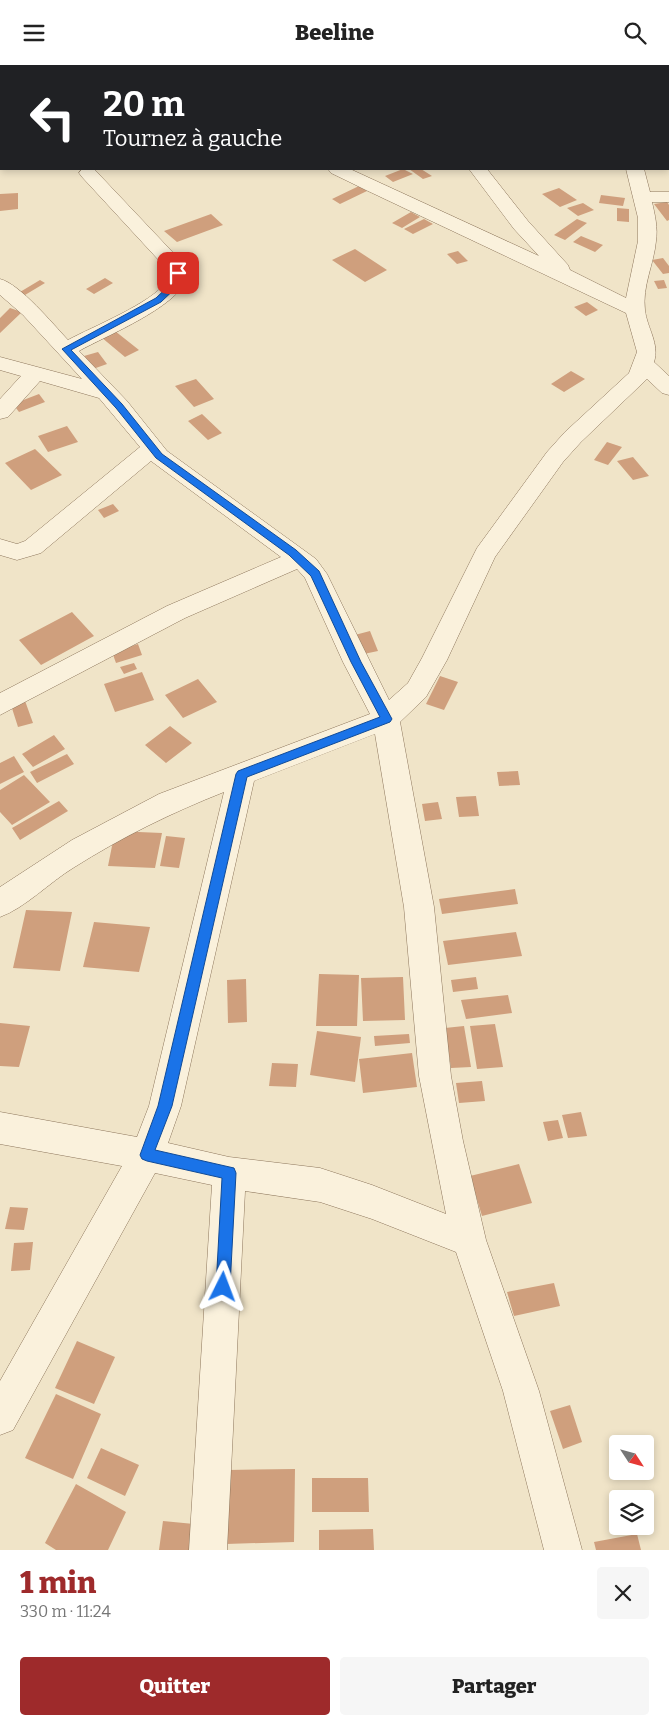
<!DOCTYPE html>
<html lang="fr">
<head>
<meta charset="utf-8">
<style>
  body { margin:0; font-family:Bitter,serif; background:#f6f6f6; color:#222; height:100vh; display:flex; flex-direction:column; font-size:19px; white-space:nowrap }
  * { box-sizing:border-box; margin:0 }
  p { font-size:16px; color:#767676 }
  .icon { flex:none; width:28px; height:28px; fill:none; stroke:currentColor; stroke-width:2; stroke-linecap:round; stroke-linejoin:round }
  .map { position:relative; height:1485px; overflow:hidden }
  .drawer { display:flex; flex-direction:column; background:#fff; flex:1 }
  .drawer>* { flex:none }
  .banner { position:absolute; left:0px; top:0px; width:670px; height:105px; box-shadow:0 2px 8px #0003; background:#202124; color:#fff; overflow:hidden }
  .needle { width:32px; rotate:126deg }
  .tools { position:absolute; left:609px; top:1370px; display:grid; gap:10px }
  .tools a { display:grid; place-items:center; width:45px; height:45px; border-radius:5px; background:#fff; box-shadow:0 2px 8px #0003; font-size:25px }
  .pin { position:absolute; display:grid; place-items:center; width:42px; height:42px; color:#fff; margin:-21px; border-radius:10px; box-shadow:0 2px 8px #0006 }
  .me { position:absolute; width:55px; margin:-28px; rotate:3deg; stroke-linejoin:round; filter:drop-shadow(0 0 4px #0008) }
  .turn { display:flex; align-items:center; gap:18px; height:105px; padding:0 20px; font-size:22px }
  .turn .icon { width:65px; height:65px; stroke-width:2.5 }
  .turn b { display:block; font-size:35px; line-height:42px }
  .round { display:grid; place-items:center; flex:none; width:52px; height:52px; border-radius:5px; background:#f6f6f6 }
  .summary { display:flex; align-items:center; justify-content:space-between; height:85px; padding:0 20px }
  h1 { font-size:30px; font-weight:800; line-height:38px; color:#9e2a2b }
  .action { display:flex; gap:10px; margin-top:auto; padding:10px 20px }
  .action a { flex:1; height:58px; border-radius:5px; background:#9e2a2b; color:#fff; font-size:20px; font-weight:800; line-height:58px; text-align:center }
  .action a+a { background:#f6f6f6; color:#222 }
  header { display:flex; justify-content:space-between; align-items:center; height:65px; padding:0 20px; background:#fff; font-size:22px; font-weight:800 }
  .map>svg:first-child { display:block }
</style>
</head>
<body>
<header><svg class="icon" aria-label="menu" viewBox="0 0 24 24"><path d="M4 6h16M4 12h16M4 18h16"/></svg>Beeline<svg class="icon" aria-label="search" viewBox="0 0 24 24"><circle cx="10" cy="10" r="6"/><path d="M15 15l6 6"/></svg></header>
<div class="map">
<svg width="669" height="1485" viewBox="0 0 669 1485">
  <rect width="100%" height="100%" fill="#f0e4c8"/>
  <!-- building -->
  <path fill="#cf9f7d" d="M403 104 413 109 393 117 385 111Z
    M409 104H421L432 111 423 114Z
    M359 121 367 126 340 139 332 134Z
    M559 123 577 135 560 142 542 129Z
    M18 128V144L0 146V129Z
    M601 130 625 133 623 141 599 138Z
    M667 137 669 140V155L667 156 654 139Z
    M583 138 594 145 578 151 567 143Z
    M617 143 629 144V157L617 156Z
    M411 147 420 152 402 163 392 158Z
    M211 149 223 160 177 177 164 166Z
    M424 154 433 159 413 169 404 164Z
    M577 154 587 158 565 175 554 170Z
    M581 171 603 180 595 187 573 177Z
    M355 184 387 205 365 217 332 195Z
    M458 186 468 196 457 199 447 189Z
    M663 193 669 201V208L663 209 652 195Z
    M105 213 113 218 94 229 86 224Z
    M40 215 45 218 25 230 20 227Z
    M664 215 667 223 658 224 654 216Z
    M587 237 598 245 586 251 574 242Z
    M10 243 22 247 0 268V253Z
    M115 266 139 285 125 292 101 272Z
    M98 287 107 299 93 304 84 291Z
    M571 306 585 314 564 327 551 319Z
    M196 314 214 334 194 342 175 321Z
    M39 329 45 337 19 347 13 339Z
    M202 349 222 368 208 375 188 356Z
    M67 361 78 377 48 387 38 371Z
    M607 377 622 382 608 400 594 395Z
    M35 384 62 410 31 425 5 398Z
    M633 392 649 411 633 415 617 396Z
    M113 439 119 446 104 453 98 445Z
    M72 547 94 571 41 600 19 575Z
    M370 566 378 586 359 590 351 571Z
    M138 579 142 590 116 598 112 587Z
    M134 598 137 604 124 609 120 602Z
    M142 607 154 635 115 647 104 619Z
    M440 611 458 617 444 645 426 639Z
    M198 614 217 637 183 653 165 630Z
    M24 633 33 658 18 662 10 637Z
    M170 661 192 678 166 698 145 680Z
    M54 670 65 684 33 702 22 689Z
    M67 689 74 699 37 718 30 707Z
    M14 691 24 707 0 719V698Z
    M518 706 520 720 499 721 497 707Z
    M24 710 50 737 12 760 0 747V725Z
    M476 731 479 751 459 752 456 732Z
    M59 736 68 746 20 775 12 763Z
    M438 737 442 754 425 756 422 739Z
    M115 766 162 768 155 803 108 801Z
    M166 771 185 773 179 803 160 801Z
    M515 824 518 839 442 849 439 834Z
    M26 845 72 847 60 906 13 903Z
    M94 857 150 862 139 907 83 902Z
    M516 867 522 891 448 900 443 876Z
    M319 909 359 910 357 961H316Z
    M403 912 405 955 363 956 361 913Z
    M476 912 478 924 453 927 451 915Z
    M246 914 247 957 228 958 227 915Z
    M508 930 512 948 466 954 461 935Z
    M0 958 30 961 19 1002 0 1001Z
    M495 959 503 1002 477 1004 470 961Z
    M464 961 471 1002 451 1003 445 963Z
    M317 966 361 972 355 1017 310 1010Z
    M409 969 410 978 375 981 374 971Z
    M412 988 417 1022 363 1028 359 994Z
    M272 998 298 999 296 1022 269 1021Z
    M482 1016 485 1036 459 1038 456 1018Z
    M581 1047 587 1071 568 1073 562 1050Z
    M558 1055 563 1073 548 1076 543 1057Z
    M519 1099 532 1138 482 1151 470 1111Z
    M10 1142 28 1143 24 1165 5 1164Z
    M33 1177 30 1205 11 1206 14 1178Z
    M554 1218 560 1241 514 1251 507 1227Z
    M77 1276 115 1292 94 1339 55 1323Z
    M56 1329 101 1349 73 1414 25 1393Z
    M570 1340 582 1377 563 1384 550 1346Z
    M101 1383 139 1400 125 1431 87 1413Z
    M295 1404 294 1477 226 1479 228 1405Z
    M312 1413H368L369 1447H312Z
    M76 1419 126 1447 108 1485H56L45 1478Z
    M163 1456 194 1459 191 1485H159Z
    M373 1464 374 1485H319V1465Z
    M637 1469 641 1485H596L594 1477Z"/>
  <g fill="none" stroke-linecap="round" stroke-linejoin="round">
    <!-- street casing -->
    <g stroke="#8d765c" stroke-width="1">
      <path id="street" d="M387 0H404L405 1H388Z
        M632 0H648V1H632Z
        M82 104H94L181 196 188 209C184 240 105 271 79 286L127 336 167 386 316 494 327 509 389 635 408 618 422 593 477 483 547 387 565 367 629 308 637 287 626 248 368 126 331 108 328 104H350L539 191 514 164 469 104H487L528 156 568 200 570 205 626 233 638 176V153L626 104H644L650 127H669V137H652C655 150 658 163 656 176 654 199 642 221 645 245 647 263 660 279 654 297L669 311V330L662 328 647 314 581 377 563 397 495 492 447 595 426 632 400 657 434 842 451 1011 463 1076 486 1175 539 1326 582 1485H544L503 1326 456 1187 372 1154 320 1137 245 1126 227 1485H189L212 1120 155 1108 13 1365 0 1370V1316L122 1101 0 1079V1047L137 1072 149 1041 224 727C171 748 122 772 73 803 50 817 25 843 0 852V822L72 775 159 729 370 649 343 597 305 513 297 504 185 553 0 650V628L167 541 281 492 151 396 41 488 17 495 0 490V474L17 479 25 476 140 382 99 333 40 316 8 352 0 354V334L21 311 0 305V292L82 314 23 250 0 230V214C20 219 53 259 68 275 92 262 152 238 166 217 170 212 168 207 165 202L82 112 79 108ZM375 669 404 842 419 1011 446 1149 372 1120 320 1103 229 1092 168 1078 181 1041 254 716Z"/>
    </g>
    <!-- street -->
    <use href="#street" fill="#faf1dc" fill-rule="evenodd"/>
  </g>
  <!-- route -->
  <path fill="#1a73e8" stroke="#114b97" d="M175 207 182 208 181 218 161 237 71 285 122 339 162 389 296 485 319 506 361 597 392 654 390 657 247 712 172 1041 155 1085 234 1103 236 1108 230 1222 228 1227 223 1229 218 1227 216 1222 222 1113 147 1096 142 1094 140 1090 158 1041 236 709 238 706 380 652 351 597 311 511 289 490 156 393 116 343 62 284 156 233 173 217Z"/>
</svg>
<div class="tools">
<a><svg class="needle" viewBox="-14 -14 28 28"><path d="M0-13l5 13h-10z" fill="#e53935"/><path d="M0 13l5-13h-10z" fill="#767676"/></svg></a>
<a><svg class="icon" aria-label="layers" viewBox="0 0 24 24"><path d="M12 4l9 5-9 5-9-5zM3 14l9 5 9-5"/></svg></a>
</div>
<div class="pin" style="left:178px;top:208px;background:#d93025"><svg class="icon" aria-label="arrive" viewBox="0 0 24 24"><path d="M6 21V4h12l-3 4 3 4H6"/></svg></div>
<svg class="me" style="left:223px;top:1222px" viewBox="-20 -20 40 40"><path d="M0-17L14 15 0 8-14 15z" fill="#1a73e8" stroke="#fff" stroke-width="4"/></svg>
<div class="banner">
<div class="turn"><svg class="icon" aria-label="left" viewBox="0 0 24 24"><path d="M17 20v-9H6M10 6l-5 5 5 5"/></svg><div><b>20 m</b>Tournez à gauche</div></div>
</div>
</div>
<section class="drawer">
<div class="summary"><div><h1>1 min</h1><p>330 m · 11:24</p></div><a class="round"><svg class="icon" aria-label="close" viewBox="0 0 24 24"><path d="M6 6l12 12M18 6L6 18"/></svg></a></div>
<div class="action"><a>Quitter</a><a>Partager</a></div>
</section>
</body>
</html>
